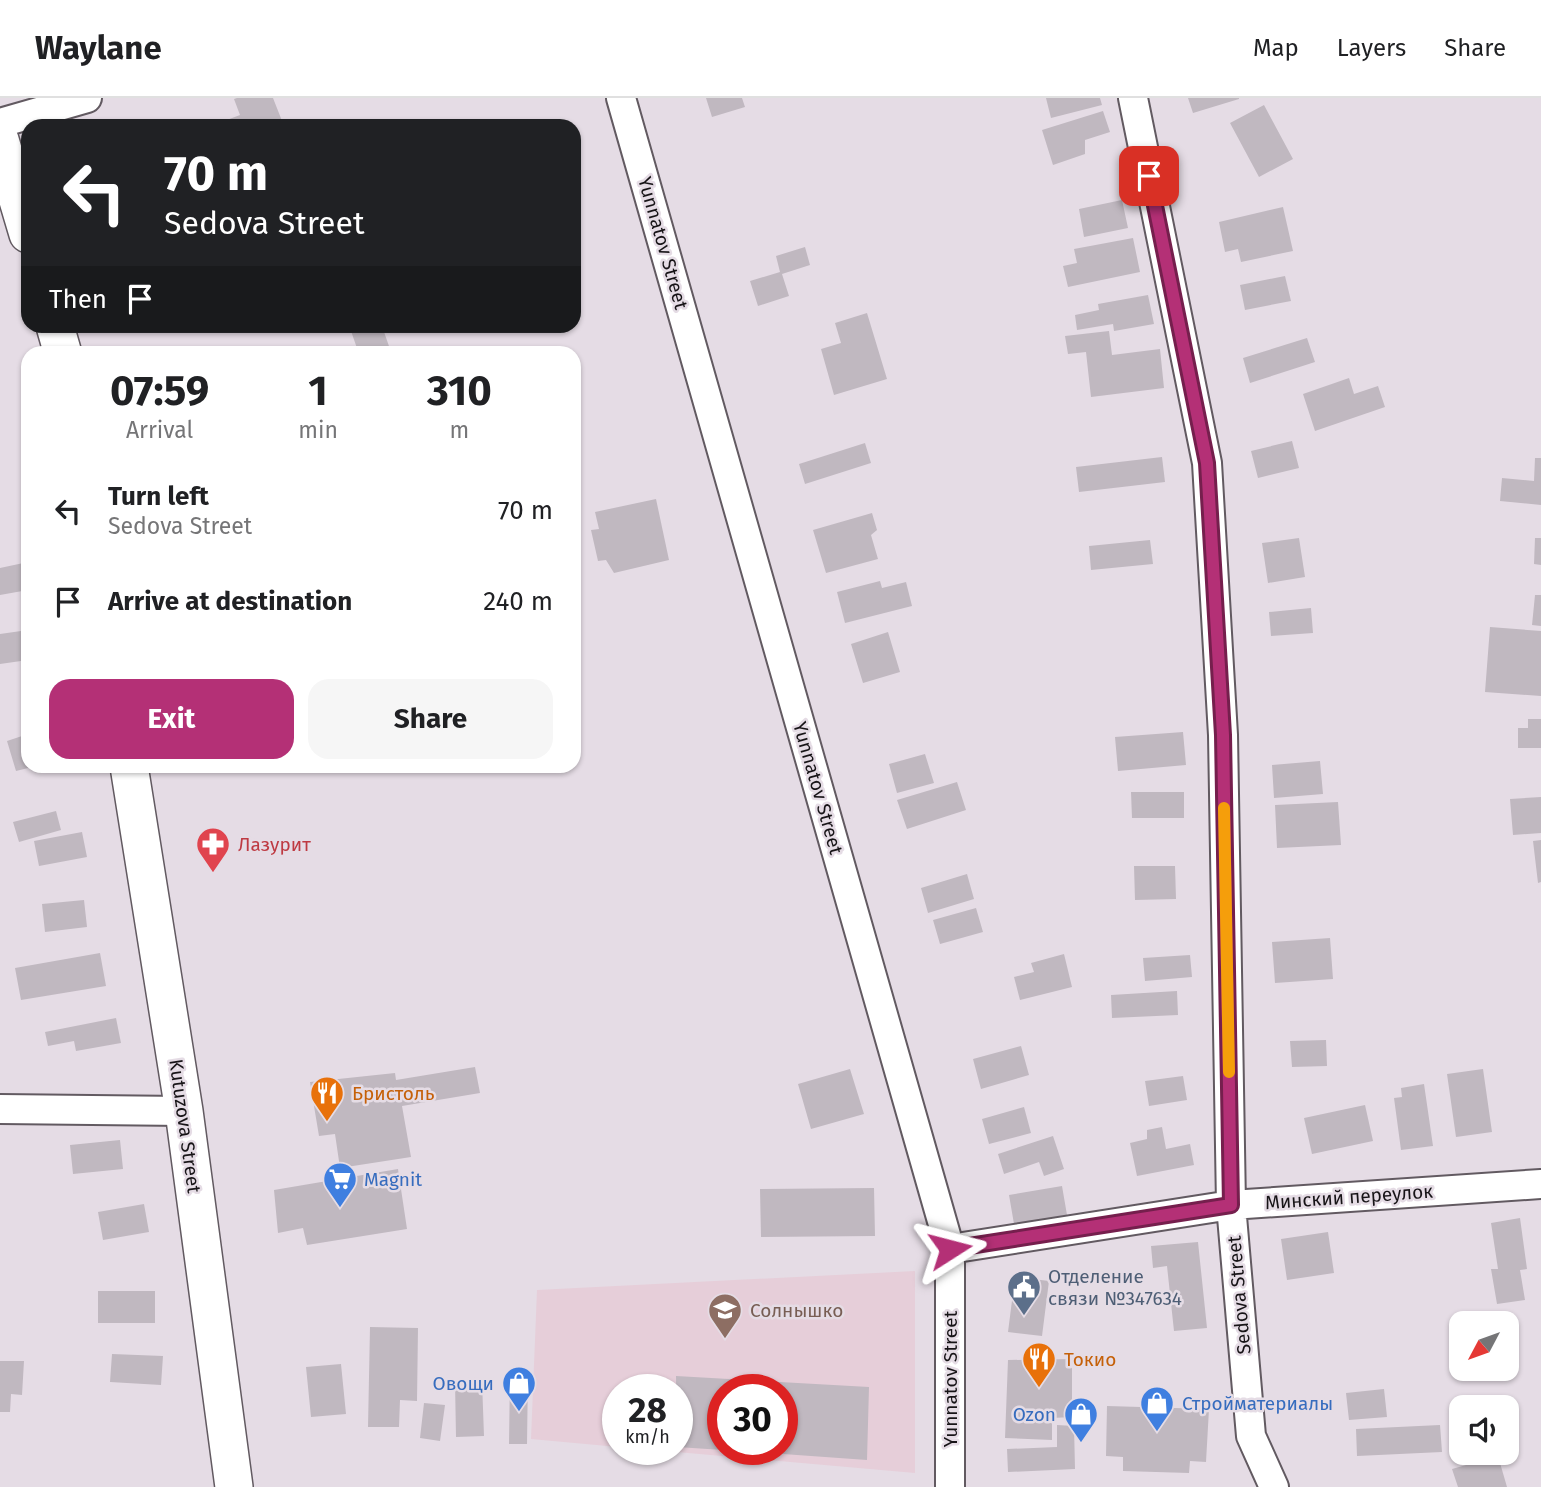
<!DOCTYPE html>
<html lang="en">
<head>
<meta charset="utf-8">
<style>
  body { margin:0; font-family:"Fira Sans",sans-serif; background:#f6f6f6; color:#202124; height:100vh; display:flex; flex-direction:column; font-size:26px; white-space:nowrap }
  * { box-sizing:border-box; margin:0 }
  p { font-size:23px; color:#757577 }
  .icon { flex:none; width:38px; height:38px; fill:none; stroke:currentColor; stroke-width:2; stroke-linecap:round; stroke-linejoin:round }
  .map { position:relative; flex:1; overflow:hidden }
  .drawer { position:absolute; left:21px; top:248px; width:560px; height:427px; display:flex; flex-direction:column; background:#fff; border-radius:21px; box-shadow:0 2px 5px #0004 }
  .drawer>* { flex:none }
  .guide { position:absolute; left:21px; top:21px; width:560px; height:214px; border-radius:21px; box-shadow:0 2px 5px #0004; background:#202124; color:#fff; overflow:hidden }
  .needle { width:46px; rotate:229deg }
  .fabs { position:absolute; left:1449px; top:1213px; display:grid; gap:14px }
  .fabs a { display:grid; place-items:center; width:70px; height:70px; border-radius:14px; background:#fff; box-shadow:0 2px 5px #0004; font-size:35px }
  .speed { position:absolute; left:602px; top:1276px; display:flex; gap:14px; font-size:35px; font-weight:700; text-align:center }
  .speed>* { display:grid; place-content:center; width:91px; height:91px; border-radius:50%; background:#fff; box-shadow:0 2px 5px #0004; line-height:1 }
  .speed small { font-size:18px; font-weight:400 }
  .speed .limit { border:10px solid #d22; background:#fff; color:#111 }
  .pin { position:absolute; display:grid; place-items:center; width:60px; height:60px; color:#fff; margin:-30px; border-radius:14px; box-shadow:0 4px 10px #0006 }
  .me { position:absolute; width:77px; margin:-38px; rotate:81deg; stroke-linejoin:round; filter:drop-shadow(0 0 5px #0008) }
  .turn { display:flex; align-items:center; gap:24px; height:147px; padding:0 28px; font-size:32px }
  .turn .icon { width:91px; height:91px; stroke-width:2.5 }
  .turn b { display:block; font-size:49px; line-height:60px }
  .then { display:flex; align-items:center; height:66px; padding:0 28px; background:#0003; gap:14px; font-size:26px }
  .eta { display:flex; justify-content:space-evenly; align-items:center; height:119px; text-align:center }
  .eta b { font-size:42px; font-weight:700; line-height:49px }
  .primary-button { display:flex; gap:14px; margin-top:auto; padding:14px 28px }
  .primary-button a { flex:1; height:80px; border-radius:21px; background:#b43076; color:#fff; font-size:28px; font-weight:700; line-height:80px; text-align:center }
  .primary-button a+a { background:#f6f6f6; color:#202124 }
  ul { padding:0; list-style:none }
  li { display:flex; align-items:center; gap:21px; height:91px; padding:0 28px }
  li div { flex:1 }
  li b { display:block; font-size:26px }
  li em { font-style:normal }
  header { display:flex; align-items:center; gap:42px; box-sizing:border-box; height:98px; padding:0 35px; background:#fff; border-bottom:2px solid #e0e0e0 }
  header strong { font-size:33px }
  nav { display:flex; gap:38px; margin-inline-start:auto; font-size:24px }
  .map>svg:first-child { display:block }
</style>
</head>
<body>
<header>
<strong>Waylane</strong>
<nav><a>Map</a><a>Layers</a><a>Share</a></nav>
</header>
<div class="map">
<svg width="1541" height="1389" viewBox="0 0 1541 1389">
  <rect width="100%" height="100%" fill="#e5dce5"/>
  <!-- education -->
  <path fill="#e6ced9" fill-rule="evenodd" d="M915 1173V1375L643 1351H677V1292H618V1349L531 1341 537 1192ZM723 1292H782V1351H723Z"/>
  <!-- building -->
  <path fill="#c0b8c0" d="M237 0H273L284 28H211L240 17 234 1Z
    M706 0H742L745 9 712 19Z
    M1046 0H1100L1102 7 1051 20Z
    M1188 0H1239V1L1193 15Z
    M1264 7 1293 61 1259 79 1230 25Z
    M1103 13 1110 34 1085 42V56L1053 67 1042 32Z
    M1122 102 1128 130 1084 139 1079 111Z
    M1283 109 1293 153 1241 164 1238 151 1225 154 1219 124Z
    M1133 140 1140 174 1068 189 1063 168 1077 165 1074 151Z
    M805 149 810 167 782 176 789 198 758 208 750 183 780 174 776 158Z
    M1285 178 1291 203 1245 212 1240 187Z
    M1148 197 1154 226 1114 233 1113 226 1077 232 1075 217 1099 212 1098 206Z
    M867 215 887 281 834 297 821 251 841 245 835 225Z
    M364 228H382L391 254 359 256 351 233Z
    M1109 233 1112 257 1160 251 1164 290 1091 299 1086 254 1068 256 1065 238Z
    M1307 240 1315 264 1250 285 1243 260Z
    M1349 280 1354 296 1378 288 1385 309 1315 333 1303 296Z
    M1292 343 1299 370 1258 380 1251 353Z
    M865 345 871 365 805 386 799 366Z
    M1162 359 1165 384 1079 394 1076 369Z
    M1535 360H1541V407L1500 403 1502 380 1534 383Z
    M656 401 669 462 614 475 606 462 598 463 591 432 599 431 595 414Z
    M872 415 877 432 871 437 878 461 826 475 813 432Z
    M1299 440 1305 479 1268 485 1262 445Z
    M1535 440H1541V467L1534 466Z
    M1150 442 1153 466 1091 472 1089 448Z
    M28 464V492L0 497V470Z
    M880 483 882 490 906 484 912 508 845 525 837 494Z
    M1535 497H1541V528L1532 527Z
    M1311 510 1313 535 1271 538 1269 514Z
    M1490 529 1541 533V598L1485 594Z
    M28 532V562L0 566V536Z
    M888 534 900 574 863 585 851 546Z
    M1528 621H1541V650H1518V630H1528Z
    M1183 634 1186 667 1118 673 1115 639Z
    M28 636V670L16 673 7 643Z
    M925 656 934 685 897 695 889 666Z
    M1320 663 1323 696 1274 700 1272 667Z
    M957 684 966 712 907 731 897 702Z
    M1131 694H1184V720H1132Z
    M1541 699V735L1513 737 1510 701Z
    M1338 704 1341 747 1277 750 1275 707Z
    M56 713 61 732 19 744 13 724Z
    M82 734 87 759 39 768 34 743Z
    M1541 742V784L1538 785 1533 743Z
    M1134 768H1175L1176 801 1135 802Z
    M967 776 974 801 928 815 921 790Z
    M84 802 87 829 45 834 42 806Z
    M976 810 983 834 940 846 933 822Z
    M1330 840 1333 881 1275 885 1272 844Z
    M100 855 106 888 21 902 15 870Z
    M1064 856 1072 889 1020 902 1014 879 1034 874 1031 865Z
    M1190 857 1192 879 1145 883 1143 860Z
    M1177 893 1178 917 1112 920 1111 897Z
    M116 920 121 945 76 953 74 943 48 948 45 934Z
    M1326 942 1327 968 1292 969 1290 943Z
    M1021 948 1029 977 981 991 973 961Z
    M475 969 480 995 402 1008 411 1059 340 1070 335 1036 319 1038 310 984 395 975 396 982Z
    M850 971 864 1016 811 1031 798 986Z
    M1483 971 1492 1034 1456 1039 1447 976Z
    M1183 978 1187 1002 1149 1008 1145 983Z
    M1424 986 1433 1048 1401 1052 1394 1000 1402 999 1401 990Z
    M1365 1007 1373 1043 1312 1056 1304 1020Z
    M1024 1009 1031 1035 989 1046 982 1021Z
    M1162 1029 1166 1051 1190 1046 1194 1067 1137 1078 1130 1045 1147 1041V1032Z
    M1053 1038 1064 1071 1044 1078 1039 1064 1004 1076 998 1056Z
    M120 1042 123 1071 73 1076 70 1047Z
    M398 1071 407 1131 307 1147 303 1130 278 1135 274 1092Z
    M1062 1088 1067 1117 1014 1126 1009 1097Z
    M874 1090 875 1138 761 1139 760 1091Z
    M144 1106 149 1134 103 1142 98 1114Z
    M1520 1120 1527 1171 1520 1172 1525 1202 1497 1206 1491 1171H1498L1491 1125Z
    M1328 1134 1334 1175 1287 1182 1281 1141Z
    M1198 1144 1207 1230 1174 1233 1167 1168 1153 1170 1151 1148Z
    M1015 1179 1049 1183 1042 1238 1008 1234Z
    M98 1193H155V1225H98Z
    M370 1229 418 1230 417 1303 400 1302 399 1329H368Z
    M112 1256 163 1258 161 1287 110 1284Z
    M1072 1261V1319L1052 1320V1342L1005 1340 1008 1262Z
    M0 1263H24L22 1297 11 1296 10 1314H0Z
    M341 1266 346 1316 311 1319 306 1269Z
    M510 1274H528L527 1346H509Z
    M676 1278 869 1289 867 1362 739 1353 740 1351H782V1292H723V1352L677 1349Z
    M482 1283 484 1338 456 1339 455 1284Z
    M1384 1291 1387 1319 1349 1322 1346 1295Z
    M424 1305 445 1307 440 1343 420 1340Z
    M1107 1308 1209 1311 1206 1364 1190 1363 1189 1375 1123 1373V1359L1106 1358Z
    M1057 1327 1074 1328 1075 1371 1008 1374 1007 1351 1057 1349Z
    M1440 1327 1442 1354 1357 1358 1356 1331Z
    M1498 1358 1507 1389H1458L1452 1371Z"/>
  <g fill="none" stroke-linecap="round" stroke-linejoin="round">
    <!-- minor casing -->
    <g stroke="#625a61" stroke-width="32">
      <path id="minor" d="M621 0 950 1151V1389
        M1133 0 1207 365 1223 637 1231 1107 1251 1338 1274 1389
        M0 25 87 0
        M0 1011 184 1013
        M950 1151 1231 1107 1541 1086"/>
    </g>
    <!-- major casing -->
    <g stroke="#625a61" stroke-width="40">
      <path id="major" d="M0 42 28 136
        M55 228 63 256
        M129 668 184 1013 234 1389"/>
    </g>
    <!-- minor -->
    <use href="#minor" stroke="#fff" stroke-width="28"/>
    <!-- major -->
    <use href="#major" stroke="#fff" stroke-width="37"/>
  </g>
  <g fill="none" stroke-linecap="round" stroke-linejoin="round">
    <!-- route casing -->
    <g stroke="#751f4d" stroke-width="18">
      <path id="route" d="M950 1151 1231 1107 1223 637 1207 365 1149 78"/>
    </g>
    <!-- route -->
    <use href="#route" stroke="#b43076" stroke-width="12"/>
    <!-- slow -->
    <path stroke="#f59e0b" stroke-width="12" d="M1224 710 1229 974"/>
  </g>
  <!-- icons -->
  <defs>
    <g id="pharmacy-pin" transform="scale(1.75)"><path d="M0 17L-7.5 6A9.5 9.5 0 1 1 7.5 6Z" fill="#e0444e" stroke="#e5dce5"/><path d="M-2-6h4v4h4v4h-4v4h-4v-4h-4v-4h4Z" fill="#fff"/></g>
    <g id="restaurant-pin" transform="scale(1.75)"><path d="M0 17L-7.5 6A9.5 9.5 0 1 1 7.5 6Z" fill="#e8710a" stroke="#e5dce5"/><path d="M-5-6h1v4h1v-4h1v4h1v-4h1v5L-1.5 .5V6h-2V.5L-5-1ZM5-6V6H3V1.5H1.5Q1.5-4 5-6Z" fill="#fff"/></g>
    <g id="supermarket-pin" transform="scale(1.75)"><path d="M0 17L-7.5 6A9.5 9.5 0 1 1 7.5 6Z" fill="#3f7fe0" stroke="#e5dce5"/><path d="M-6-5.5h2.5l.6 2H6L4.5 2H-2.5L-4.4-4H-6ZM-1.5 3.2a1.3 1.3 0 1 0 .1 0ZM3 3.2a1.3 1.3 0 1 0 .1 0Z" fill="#fff"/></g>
    <g id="civic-pin" transform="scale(1.75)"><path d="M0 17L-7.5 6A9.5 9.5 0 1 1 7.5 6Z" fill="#5c6f8a" stroke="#e5dce5"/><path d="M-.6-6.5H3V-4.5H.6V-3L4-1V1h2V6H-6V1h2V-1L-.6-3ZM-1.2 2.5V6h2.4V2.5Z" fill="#fff"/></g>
    <g id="school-pin" transform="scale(1.75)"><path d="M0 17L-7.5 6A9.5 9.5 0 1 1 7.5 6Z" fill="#8d6e63" stroke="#e5dce5"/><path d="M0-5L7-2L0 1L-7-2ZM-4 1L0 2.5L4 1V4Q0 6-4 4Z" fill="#fff"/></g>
    <g id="shop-pin" transform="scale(1.75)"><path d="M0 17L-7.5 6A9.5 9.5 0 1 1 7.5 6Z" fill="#3f7fe0" stroke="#e5dce5"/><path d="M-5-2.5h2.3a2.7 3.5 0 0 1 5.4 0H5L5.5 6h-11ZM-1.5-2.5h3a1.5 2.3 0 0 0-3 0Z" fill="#fff"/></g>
  </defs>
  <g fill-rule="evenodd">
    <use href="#pharmacy-pin" x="213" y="746"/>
    <use href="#restaurant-pin" x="327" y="995"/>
    <use href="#supermarket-pin" x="340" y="1081"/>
    <use href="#civic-pin" x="1024" y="1189"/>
    <use href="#school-pin" x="725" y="1212"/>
    <use href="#restaurant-pin" x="1039" y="1261"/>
    <use href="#shop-pin" x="519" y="1285"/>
    <use href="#shop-pin" x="1157" y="1305"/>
    <use href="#shop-pin" x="1081" y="1316"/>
  </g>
  <g text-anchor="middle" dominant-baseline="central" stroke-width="5" stroke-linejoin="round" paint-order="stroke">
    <!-- street labels -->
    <g font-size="19" fill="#171417" stroke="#e5dce5">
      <text transform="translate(663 145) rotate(74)">Yunnatov Street</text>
      <text transform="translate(818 690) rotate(74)">Yunnatov Street</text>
      <text transform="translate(185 1028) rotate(82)">Kutuzova Street</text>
      <text transform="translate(1349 1099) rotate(-4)">Минский переулок</text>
      <text transform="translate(1239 1197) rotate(-95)">Sedova Street</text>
      <text transform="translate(950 1281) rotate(-90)">Yunnatov Street</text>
    </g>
    <!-- health labels -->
    <g font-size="19" fill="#be3a42" stroke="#e5dce5" text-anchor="start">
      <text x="238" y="746">Лазурит</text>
    </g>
    <!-- food labels -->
    <g font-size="19" fill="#c56008" stroke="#e5dce5" text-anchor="start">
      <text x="352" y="995">Бристоль</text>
      <text x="1064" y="1261">Токио</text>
    </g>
    <!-- shop labels -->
    <g font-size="19" fill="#366cbe" stroke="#e5dce5" text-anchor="start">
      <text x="364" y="1081">Magnit</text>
      <text x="494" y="1285" text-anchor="end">Овощи</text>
      <text x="1182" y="1305">Стройматериалы</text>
      <text x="1056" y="1316" text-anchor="end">Ozon</text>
    </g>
    <!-- service labels -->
    <g font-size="19" fill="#4e5e75" stroke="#e5dce5" text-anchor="start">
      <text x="1048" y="1178">Отделение<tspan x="1048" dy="22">связи №347634</tspan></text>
    </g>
    <!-- education labels -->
    <g font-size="19" fill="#785e54" stroke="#e5dce5" text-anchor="start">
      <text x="750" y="1212">Солнышко</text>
    </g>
  </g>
</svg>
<div class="fabs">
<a><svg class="needle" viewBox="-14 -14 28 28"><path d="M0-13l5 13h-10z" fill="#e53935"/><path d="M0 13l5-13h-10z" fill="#757577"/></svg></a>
<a><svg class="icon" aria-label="sound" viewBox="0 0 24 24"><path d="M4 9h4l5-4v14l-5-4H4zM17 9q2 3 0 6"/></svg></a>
</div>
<div class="speed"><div>28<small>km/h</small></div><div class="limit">30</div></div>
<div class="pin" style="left:1149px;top:78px;background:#d93025"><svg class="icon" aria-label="arrive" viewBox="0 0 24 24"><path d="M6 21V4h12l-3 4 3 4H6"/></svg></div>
<svg class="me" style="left:950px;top:1151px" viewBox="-20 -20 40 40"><path d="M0-17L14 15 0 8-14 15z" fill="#b43076" stroke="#fff" stroke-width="4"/></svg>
<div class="guide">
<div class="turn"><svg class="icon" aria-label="left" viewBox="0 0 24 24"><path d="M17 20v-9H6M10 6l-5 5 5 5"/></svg><div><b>70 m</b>Sedova Street</div></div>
<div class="then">Then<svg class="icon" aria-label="arrive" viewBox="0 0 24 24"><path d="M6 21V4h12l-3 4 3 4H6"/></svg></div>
</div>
<section class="drawer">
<div class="eta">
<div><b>07:59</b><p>Arrival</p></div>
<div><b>1</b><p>min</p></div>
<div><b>310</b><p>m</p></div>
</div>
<ul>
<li><svg class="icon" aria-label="left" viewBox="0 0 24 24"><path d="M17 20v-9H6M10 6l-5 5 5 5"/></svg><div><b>Turn left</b><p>Sedova Street</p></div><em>70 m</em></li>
<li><svg class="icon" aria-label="arrive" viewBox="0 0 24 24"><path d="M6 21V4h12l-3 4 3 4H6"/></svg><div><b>Arrive at destination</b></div><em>240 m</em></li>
</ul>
<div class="primary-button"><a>Exit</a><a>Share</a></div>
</section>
</div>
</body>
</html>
